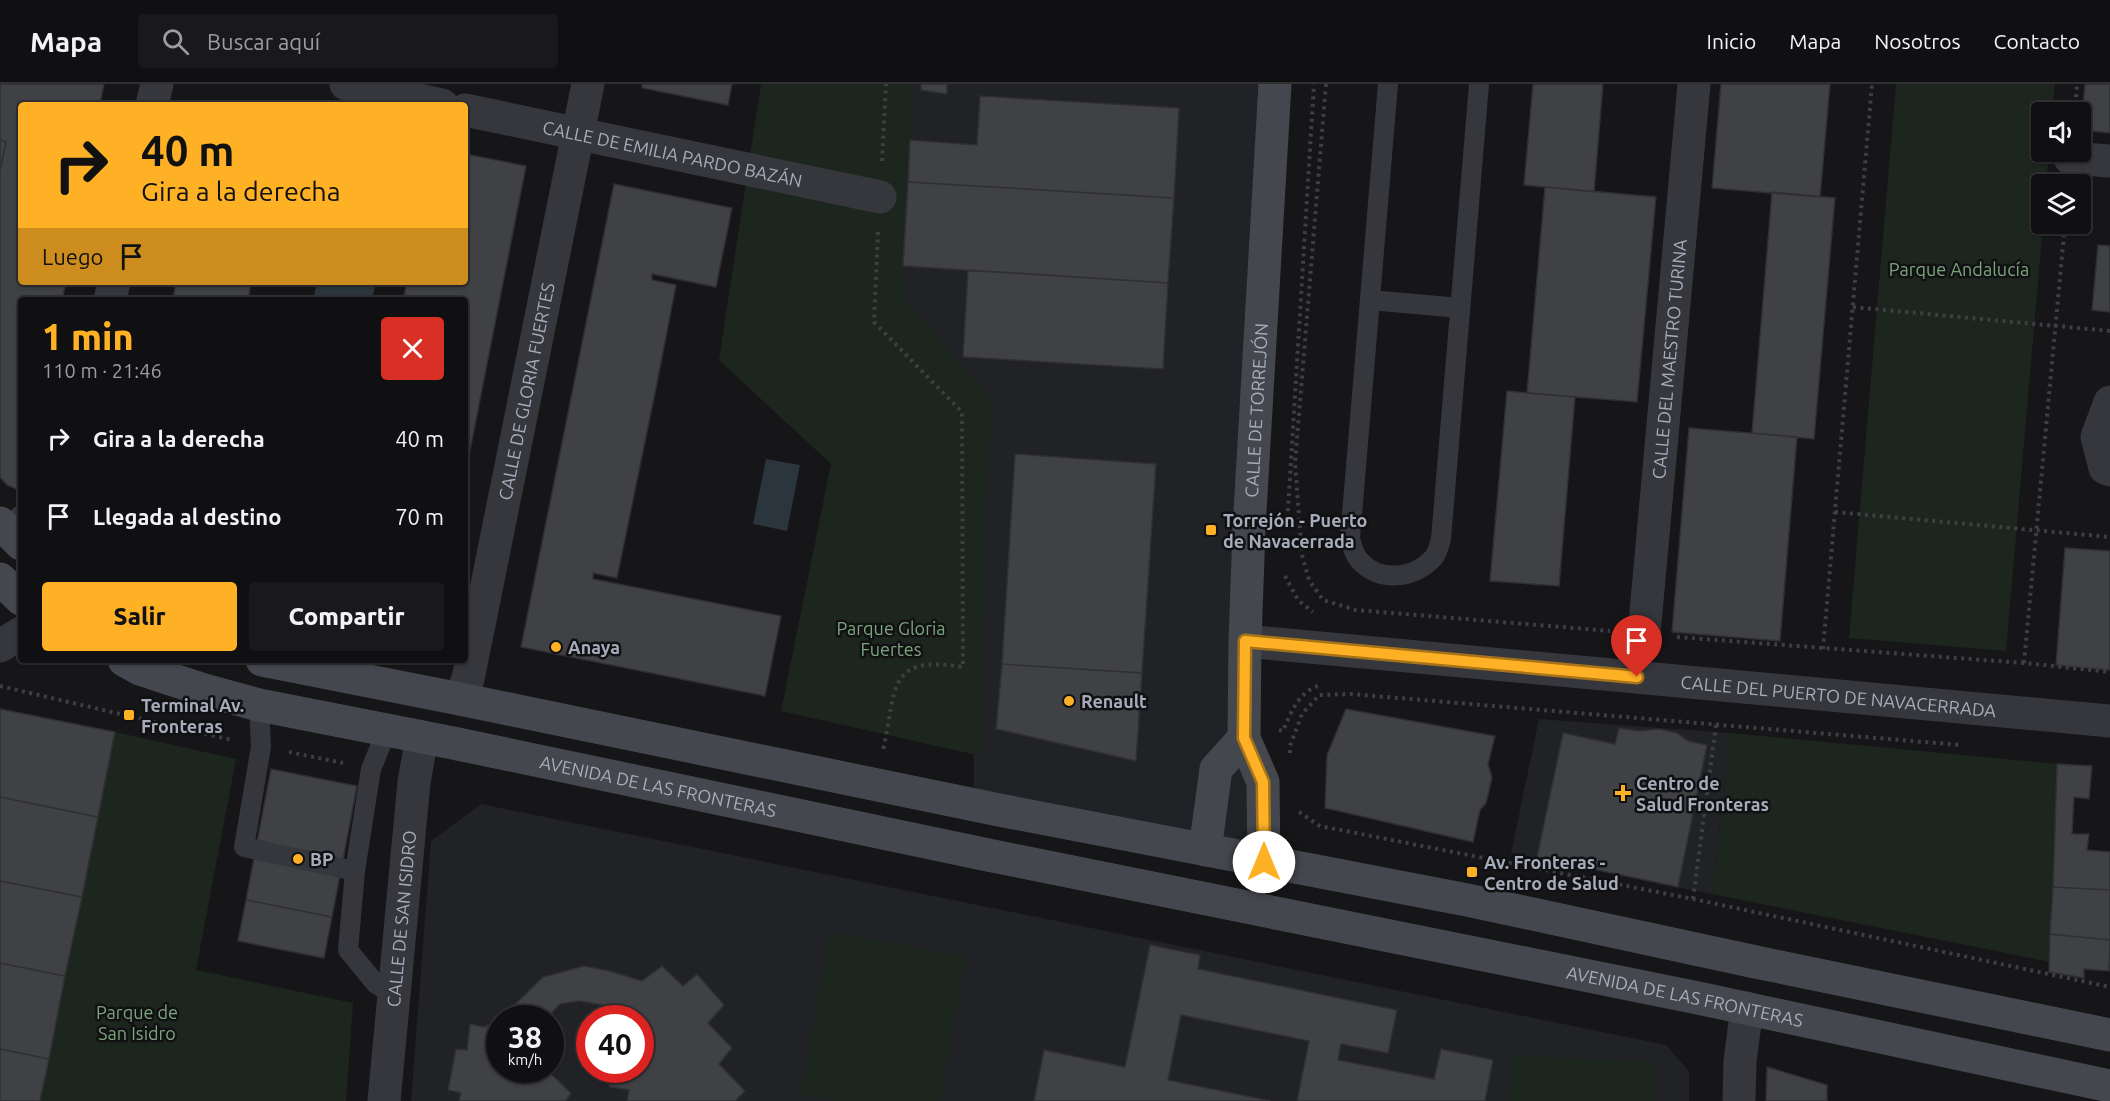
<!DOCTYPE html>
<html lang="es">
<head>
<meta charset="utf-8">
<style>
  body { margin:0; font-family:Ubuntu,sans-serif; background:#19191b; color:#f1f3f6; height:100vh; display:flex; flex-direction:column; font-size:22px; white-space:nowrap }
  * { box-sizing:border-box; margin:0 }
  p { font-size:20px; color:#9c9d9f }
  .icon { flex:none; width:33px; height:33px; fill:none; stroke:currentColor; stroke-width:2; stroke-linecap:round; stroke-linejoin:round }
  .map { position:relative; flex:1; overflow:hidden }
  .drawer { position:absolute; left:18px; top:213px; width:450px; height:366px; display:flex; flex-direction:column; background:#101012; border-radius:6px; box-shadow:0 2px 4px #0004,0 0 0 2px #303032 }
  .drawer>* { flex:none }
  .banner { position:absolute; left:18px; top:18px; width:450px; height:183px; border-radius:6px; box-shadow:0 2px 4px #0004,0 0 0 2px #303032; background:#ffb126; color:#111; overflow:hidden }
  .fabs { position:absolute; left:2031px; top:18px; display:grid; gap:12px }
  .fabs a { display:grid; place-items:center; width:60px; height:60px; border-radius:6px; background:#101012; box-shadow:0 2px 4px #0004,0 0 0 2px #303032; font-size:30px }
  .speed { position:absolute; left:486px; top:921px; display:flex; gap:12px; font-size:30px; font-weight:700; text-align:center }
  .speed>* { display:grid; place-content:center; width:78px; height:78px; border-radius:50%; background:#101012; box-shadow:0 2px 4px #0004,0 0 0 2px #303032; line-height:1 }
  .speed small { font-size:15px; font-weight:400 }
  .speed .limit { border:9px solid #d22; background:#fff; color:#111 }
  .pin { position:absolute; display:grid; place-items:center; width:51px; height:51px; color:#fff; margin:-62px -26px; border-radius:50% 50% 50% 0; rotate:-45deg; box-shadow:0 0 6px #0007 }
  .pin .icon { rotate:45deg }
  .me { position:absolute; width:66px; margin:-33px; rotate:0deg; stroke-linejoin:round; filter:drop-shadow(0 0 4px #0008) }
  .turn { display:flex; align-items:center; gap:21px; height:126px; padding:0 24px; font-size:27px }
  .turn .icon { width:78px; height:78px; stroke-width:2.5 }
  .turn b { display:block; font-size:42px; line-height:51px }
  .then { display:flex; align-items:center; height:57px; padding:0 24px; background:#0003; gap:12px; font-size:22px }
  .round { display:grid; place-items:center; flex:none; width:63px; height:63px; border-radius:6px; background:#19191b }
  .overview { display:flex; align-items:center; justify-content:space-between; height:102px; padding:0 24px }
  h1 { font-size:36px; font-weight:800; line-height:45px; color:#ffb126 }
  .cta { display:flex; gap:12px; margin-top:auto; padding:12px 24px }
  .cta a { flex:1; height:69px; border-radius:6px; background:#ffb126; color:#111; font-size:24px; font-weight:800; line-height:69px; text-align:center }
  .cta a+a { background:#19191b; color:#f1f3f6 }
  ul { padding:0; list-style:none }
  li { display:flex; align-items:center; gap:18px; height:78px; padding:0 24px }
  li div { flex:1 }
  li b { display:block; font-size:22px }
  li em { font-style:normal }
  header { display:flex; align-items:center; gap:36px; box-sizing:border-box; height:84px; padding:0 30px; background:#101012; border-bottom:2px solid #303032 }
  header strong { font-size:28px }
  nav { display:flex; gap:33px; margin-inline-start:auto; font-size:21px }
  .search { width:420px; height:54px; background:#19191b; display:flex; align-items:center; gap:15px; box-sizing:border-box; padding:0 21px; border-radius:6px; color:#9c9d9f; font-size:22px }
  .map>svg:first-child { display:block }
</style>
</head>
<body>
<header>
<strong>Mapa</strong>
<div class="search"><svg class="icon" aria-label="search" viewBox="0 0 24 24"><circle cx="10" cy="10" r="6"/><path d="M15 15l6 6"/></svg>Buscar aquí</div>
<nav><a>Inicio</a><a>Mapa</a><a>Nosotros</a><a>Contacto</a></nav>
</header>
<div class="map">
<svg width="2110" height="1017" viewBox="0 0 2110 1017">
  <rect width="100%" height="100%" fill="#161618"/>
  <!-- built -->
  <path fill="#212225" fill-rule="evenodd" d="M893 0H1275L1249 445 1264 778 974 720 971 325 878 235Z
    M1539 635 1730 649 1712 810 1511 769Z
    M481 720 1666 961 1689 987V1017H411L431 757ZM500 934H550V986H500ZM590 934H640V986H590Z"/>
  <!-- green -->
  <path fill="#1d261e" d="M761 0H914L903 182 907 217 990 314 981 672 781 627 831 380 719 276Z
    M1896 0H2055L2052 28H2042V68H2049L2046 100H2042L2043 140 2006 567 1849 554Z
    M115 648 236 675 196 886 353 919 346 1017H40Z
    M1730 649 2057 680 2050 878 1712 810Z
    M829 848 966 872 940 1017H839L801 1010Z
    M1510 972 1655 977 1653 1017H1508Z"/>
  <!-- water -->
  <path fill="#2a353d" d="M317 198H352L375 202 372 216H313Z
    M766 375 800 381 787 447 753 440Z"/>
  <!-- building -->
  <path fill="#3f4145" stroke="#2f2f34" stroke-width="1.5" d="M0 0H104L100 21H21V198H66L62 216H21V407L7 401 0 393V87L6 58 0 56Z
    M642 0H732L728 21 642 4Z
    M921 0H947V10L921 6Z
    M1533 0H1603L1594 108 1524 101Z
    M1721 0H1830L1820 113 1712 104Z
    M2085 0H2110V49L2081 46Z
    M980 12 1179 24 1174 114 908 98 910 56 977 61Z
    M0 56 6 58 0 87Z
    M465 70 526 82 465 392V216H403L407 198H465Z
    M908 98 1174 114 1168 199 903 182Z
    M614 100 732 124 716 203 652 190V196L676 201 656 304 617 494 593 489V495L781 532 765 612 521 563Z
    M1545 103 1656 113 1637 318 1527 309Z
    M1772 108 1835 114 1814 355 1752 349Z
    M2098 161 2110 162V228L2092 226Z
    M968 186 1168 199 1163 285 963 273Z
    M176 198H251L248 216H173Z
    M1507 307 1575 313 1559 502 1490 497Z
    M1689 344 1797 353 1780 557 1672 548Z
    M1015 370 1156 380 1142 589 1002 580Z
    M2065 464 2110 467V586L2056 581Z
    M1002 580 1142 589 1136 677 996 645Z
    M0 625 115 648 98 733 0 713Z
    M1346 625 1495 652 1488 680 1492 694 1486 719 1480 726 1473 758 1325 724 1327 671Z
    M1619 644 1638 647 1659 645 1677 649 1688 657 1707 661 1678 803 1537 773 1563 649 1615 660Z
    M2057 680 2092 682 2089 715 2074 713 2072 750H2089L2087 766 2110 768V806L2053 803Z
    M271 685 357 702 332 833 246 816Z
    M0 713 98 733 82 813 0 797Z
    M0 797 82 813 65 892 0 879Z
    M2053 803 2110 806V856L2050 850Z
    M246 816 332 833 324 874 238 857Z
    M2050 850 2110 856 2109 887 2084 885V894L2049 888Z
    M1150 861 1200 871 1198 885 1397 926 1388 969 1341 960 1338 976 1434 995 1441 965 1493 976 1485 1017H1297L1309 957 1181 931 1168 996 1271 1017H1034L1044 966 1125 983Z
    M0 879 65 892 49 975 0 965Z
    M584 882 610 887 642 897 662 882 683 902 697 890 724 921 708 939 732 964 719 980 745 1007 735 1017H627L629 1006 609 1003 613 986H640V934H607L609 922 579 917 560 920 547 934H501L543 893Z
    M500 936V986H547L571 1009 566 1017H459L461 1009 448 1006 456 965 467 966 470 940 484 943Z
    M550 951 559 960 550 972Z
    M0 965 49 975 40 1017H0Z
    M1767 983 1827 1001V1017H1766Z"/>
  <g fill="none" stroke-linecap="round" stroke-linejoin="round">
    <!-- path -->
    <path stroke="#3c3f44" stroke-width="4" stroke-dasharray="3 4.5" stroke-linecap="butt" d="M1326 0 1295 379 1302 471 1309 496 1323 516 1356 526 1610 547
      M2075 28 2077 0
      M882 77 886 0
      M878 148 874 238 962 328 963 583C885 570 897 607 883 666
      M1853 223 2110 247
      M1835 428 2110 453
      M1287 442 1314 0
      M1285 492 1298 516 1313 528
      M1677 553 2024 579 2110 588
      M1823 565 1872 0
      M2024 579 2065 140
      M0 602 232 656
      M1279 646 1283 647C1291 628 1300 605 1322 601
      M289 668 343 679
      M1290 669V662L1302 630 1319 611 1351 610 1960 661
      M1299 728 1320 742 1693 815 2110 903
      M1693 815 1716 641"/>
    <!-- lane -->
    <path stroke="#36373d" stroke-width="20" d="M1388 0 1350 454C1352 461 1354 471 1359 476 1379 499 1415 495 1434 473 1438 468 1439 461 1441 455L1479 0
      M1370 216 1460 224
      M5 445 21 431
      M259 621 261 663 244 763 355 787 371 685 387 646
      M355 787 348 866 376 900 394 911"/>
    <!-- street -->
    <g stroke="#36373d" stroke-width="33">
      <path d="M346 0 442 21"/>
      <path d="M152 21 157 0"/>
      <path id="s1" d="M465 26 880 113"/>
      <path d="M2070 74 2110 77"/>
      <path d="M110 216 114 198"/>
      <path d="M2110 318 2097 353 2105 384 2110 386"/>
      <path id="s2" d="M1644 550 1694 0"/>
      <path id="s3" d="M1245 557 2110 637"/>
      <path d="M0 562 21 549"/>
      <path id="s4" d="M460 615 468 595 588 0"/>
      <path id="s5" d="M384 1017 414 698 422 653"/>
      <path d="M1739 1017 1740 977 1747 924"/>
    </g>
    <!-- secondary -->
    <g stroke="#44474d" stroke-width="33">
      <path d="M0 439 21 460"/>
      <path d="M0 495 21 515"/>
      <path id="s6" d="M124 576 140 585 204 606 259 621 453 659 988 771 1698 914 2110 1002"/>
      <path d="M262 576 460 615 999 726 1467 816 1751 877 2110 951"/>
      <path d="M1205 766 1216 685 1244 654"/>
      <path id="s7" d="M1264 778 1263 698 1244 654 1245 557 1249 445 1275 0"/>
    </g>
  </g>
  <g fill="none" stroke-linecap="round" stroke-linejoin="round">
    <!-- route casing -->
    <g stroke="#a67319" stroke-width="15">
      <path id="route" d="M1264 778 1263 698 1244 654 1245 557 1637 593"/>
    </g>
    <!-- route -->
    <use href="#route" stroke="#ffb126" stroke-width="10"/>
  </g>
  <!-- markers -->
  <g fill="#ffb126" stroke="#111113" stroke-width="2">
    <rect x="1205" y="440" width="12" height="12" rx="3"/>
    <circle cx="556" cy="563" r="6"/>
    <circle cx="1069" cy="617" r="6"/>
    <rect x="123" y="625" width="12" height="12" rx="3"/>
    <path d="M1620 700h6v6h6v6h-6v6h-6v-6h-6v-6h6z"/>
    <circle cx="298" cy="775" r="6"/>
    <rect x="1466" y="782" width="12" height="12" rx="3"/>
  </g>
  <g text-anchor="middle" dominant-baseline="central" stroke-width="5" stroke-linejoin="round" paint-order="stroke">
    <!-- street labels -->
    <g font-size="18" fill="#a6acb9" stroke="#111113">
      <text stroke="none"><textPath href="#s1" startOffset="212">CALLE DE EMILIA PARDO BAZÁN</textPath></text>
      <text stroke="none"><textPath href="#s2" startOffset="276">CALLE DEL MAESTRO TURINA</textPath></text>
      <text stroke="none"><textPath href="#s4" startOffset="315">CALLE DE GLORIA FUERTES</textPath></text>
      <text stroke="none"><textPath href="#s7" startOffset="456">CALLE DE TORREJÓN</textPath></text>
      <text stroke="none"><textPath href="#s3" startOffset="596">CALLE DEL PUERTO DE NAVACERRADA</textPath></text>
      <text stroke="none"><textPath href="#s6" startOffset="550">AVENIDA DE LAS FRONTERAS</textPath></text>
      <text stroke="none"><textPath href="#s5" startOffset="183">CALLE DE SAN ISIDRO</textPath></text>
      <text stroke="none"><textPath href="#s6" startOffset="1598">AVENIDA DE LAS FRONTERAS</textPath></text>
    </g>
    <!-- park labels -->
    <g font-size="18" fill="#7ba67d" stroke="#111113">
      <text x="1959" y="185">Parque Andalucía</text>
      <text x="891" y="544">Parque Gloria<tspan x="891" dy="21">Fuertes</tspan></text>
      <text x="137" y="928">Parque de<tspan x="137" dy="21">San Isidro</tspan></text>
    </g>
    <!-- poi labels -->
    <g font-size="18" font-weight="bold" fill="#a6acb9" stroke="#111113" text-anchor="start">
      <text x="1223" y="436">Torrejón - Puerto<tspan x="1223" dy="21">de Navacerrada</tspan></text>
      <text x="568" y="563">Anaya</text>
      <text x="1081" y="617">Renault</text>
      <text x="141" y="621">Terminal Av.<tspan x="141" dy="21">Fronteras</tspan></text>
      <text x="1636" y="699">Centro de<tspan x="1636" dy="21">Salud Fronteras</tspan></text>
      <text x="310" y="775">BP</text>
      <text x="1484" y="778">Av. Fronteras -<tspan x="1484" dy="21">Centro de Salud</tspan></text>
    </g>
  </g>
</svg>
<div class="fabs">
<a><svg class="icon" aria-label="sound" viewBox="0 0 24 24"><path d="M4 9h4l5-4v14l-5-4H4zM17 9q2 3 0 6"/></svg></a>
<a><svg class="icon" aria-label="layers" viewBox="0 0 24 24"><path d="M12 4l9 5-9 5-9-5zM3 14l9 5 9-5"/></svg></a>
</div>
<div class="speed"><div>38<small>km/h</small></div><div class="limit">40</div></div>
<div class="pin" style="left:1637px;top:593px;background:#d93025"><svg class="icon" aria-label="arrive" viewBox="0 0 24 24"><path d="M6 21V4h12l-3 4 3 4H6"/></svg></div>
<svg class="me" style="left:1264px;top:778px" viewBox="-20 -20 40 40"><circle r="19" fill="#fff"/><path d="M0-13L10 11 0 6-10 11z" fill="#ffb126"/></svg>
<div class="banner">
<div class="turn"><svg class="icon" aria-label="right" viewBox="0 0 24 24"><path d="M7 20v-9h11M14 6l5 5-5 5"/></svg><div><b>40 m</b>Gira a la derecha</div></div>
<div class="then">Luego<svg class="icon" aria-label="arrive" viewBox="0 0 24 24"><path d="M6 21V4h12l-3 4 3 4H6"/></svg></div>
</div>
<section class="drawer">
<div class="overview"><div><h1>1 min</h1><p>110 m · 21:46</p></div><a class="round" style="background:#d93025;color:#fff"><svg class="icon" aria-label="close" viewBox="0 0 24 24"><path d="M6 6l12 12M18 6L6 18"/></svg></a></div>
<ul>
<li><svg class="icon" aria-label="right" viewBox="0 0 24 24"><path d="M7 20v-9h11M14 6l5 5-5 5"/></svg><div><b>Gira a la derecha</b></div><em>40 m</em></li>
<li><svg class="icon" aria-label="arrive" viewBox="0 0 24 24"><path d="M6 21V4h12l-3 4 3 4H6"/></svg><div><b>Llegada al destino</b></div><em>70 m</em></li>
</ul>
<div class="cta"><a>Salir</a><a>Compartir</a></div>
</section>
</div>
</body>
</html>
